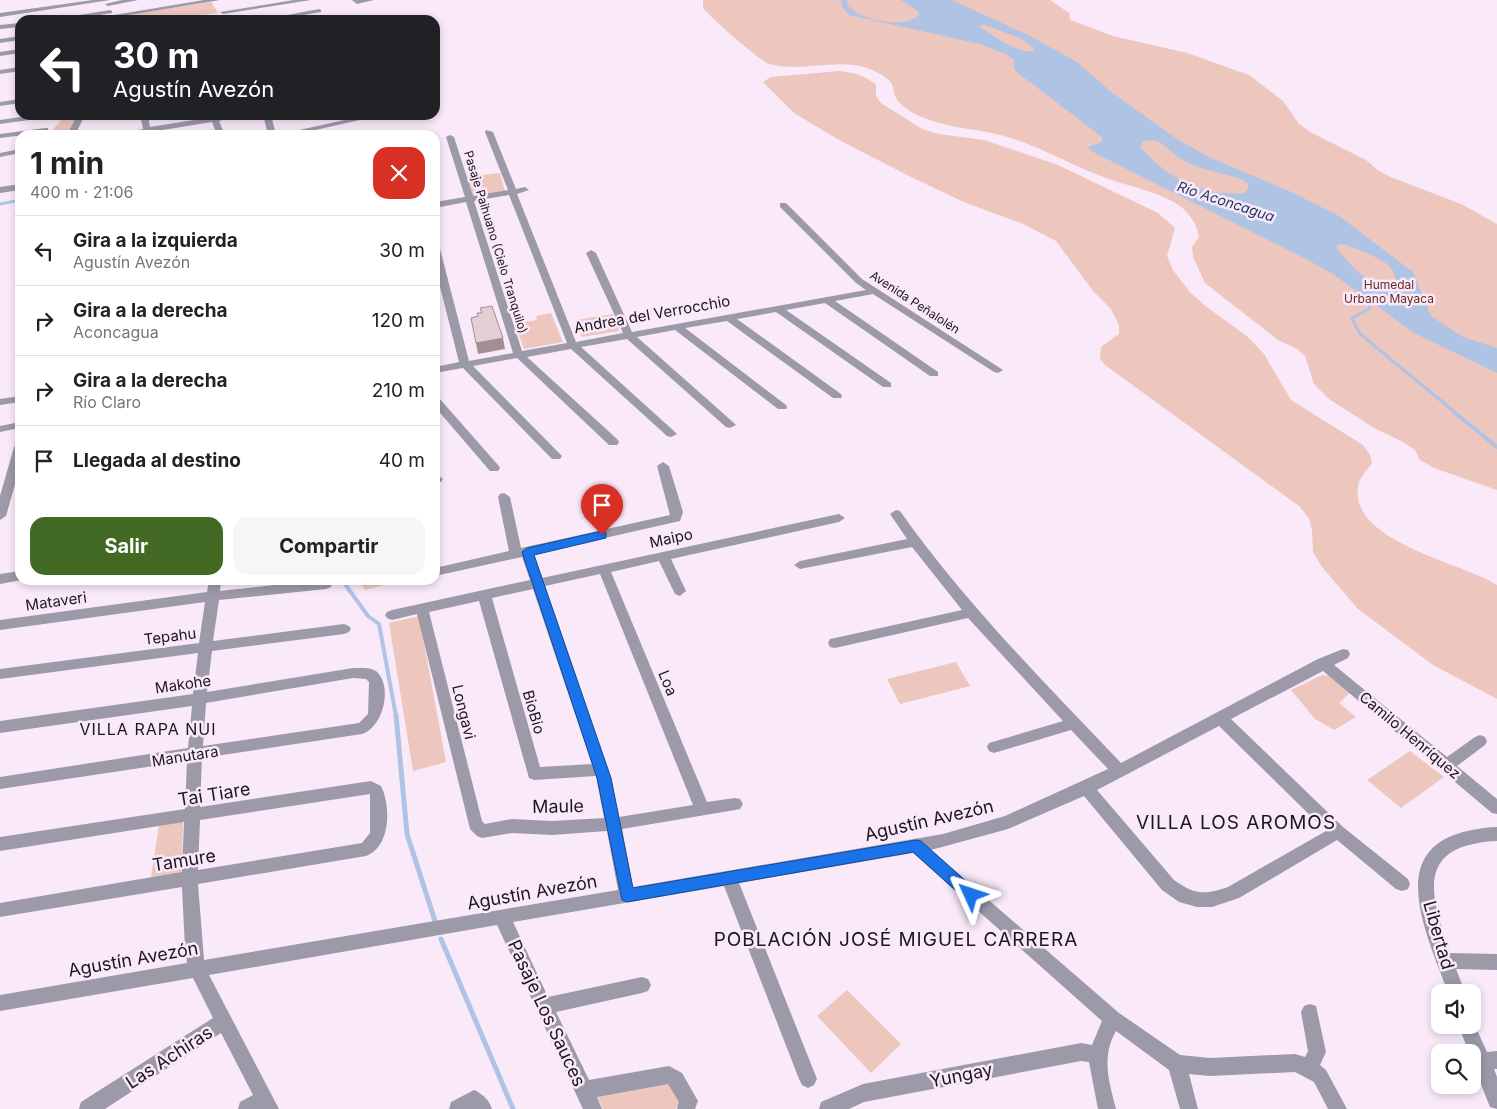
<!DOCTYPE html>
<html lang="es">
<head>
<meta charset="utf-8">
<style>
  body { margin:0; font-family:Inter,sans-serif; background:#f6f6f6; color:#222; height:100vh; display:flex; flex-direction:column; font-size:19px; white-space:nowrap }
  * { box-sizing:border-box; margin:0 }
  p { font-size:16px; color:#767676 }
  .icon { flex:none; width:28px; height:28px; fill:none; stroke:currentColor; stroke-width:2; stroke-linecap:round; stroke-linejoin:round }
  .map { position:relative; flex:1; overflow:hidden }
  .panel { position:absolute; left:15px; top:130px; width:425px; height:455px; display:flex; flex-direction:column; background:#fff; border-radius:15px; box-shadow:0 2px 8px #0003 }
  .panel>* { flex:none }
  .hud { position:absolute; left:15px; top:15px; width:425px; height:105px; border-radius:15px; box-shadow:0 2px 8px #0003; background:#202124; color:#fff; overflow:hidden }
  .buttons { position:absolute; left:1431px; top:984px; display:grid; gap:10px }
  .buttons a { display:grid; place-items:center; width:50px; height:50px; border-radius:10px; background:#fff; box-shadow:0 2px 8px #0003; font-size:25px }
  .pin { position:absolute; display:grid; place-items:center; width:42px; height:42px; color:#fff; margin:-51px -21px; border-radius:50% 50% 50% 0; rotate:-45deg; box-shadow:0 0 5px #0007 }
  .pin .icon { rotate:45deg }
  .me { position:absolute; width:55px; margin:-28px; rotate:312deg; stroke-linejoin:round; filter:drop-shadow(0 0 4px #0008) }
  .turn { display:flex; align-items:center; gap:18px; height:105px; padding:0 15px; font-size:22px }
  .turn .icon { width:65px; height:65px; stroke-width:2.5 }
  .turn b { display:block; font-size:35px; line-height:42px }
  .round { display:grid; place-items:center; flex:none; width:52px; height:52px; border-radius:15px; background:#f6f6f6 }
  .overview { display:flex; align-items:center; justify-content:space-between; height:85px; padding:0 15px }
  h1 { font-size:30px; font-weight:700; line-height:38px }
  .action { display:flex; gap:10px; margin-top:auto; padding:10px 15px }
  .action a { flex:1; height:58px; border-radius:15px; background:#436a25; color:#fff; font-size:20px; font-weight:700; line-height:58px; text-align:center }
  .action a+a { background:#f6f6f6; color:#222 }
  ul { padding:0; list-style:none }
  li { display:flex; align-items:center; gap:15px; height:70px; padding:0 15px; border-top:1px solid #e0e0e0 }
  li div { flex:1 }
  li b { display:block; font-size:19px }
  li em { font-style:normal }
  .map>svg:first-child { display:block }
</style>
</head>
<body>
<div class="map">
<svg width="1497" height="1109" viewBox="0 0 1497 1109">
  <rect width="100%" height="100%" fill="#fae9f9"/>
  <!-- green -->
  <path fill="#edc6bd" d="M703 0H1050L1069 13 1070 20 1113 36 1187 53 1249 75 1283 101 1299 124 1312 133 1366 160 1379 171 1393 178 1461 204 1497 224V490L1434 468 1420 460 1415 450 1403 442 1374 428 1329 399 1314 384 1305 356 1297 349 1278 340 1205 283 1193 257 1192 247 1199 237C1197 224 1190 214 1180 206 1158 191 1130 187 1106 178 1071 165 1040 146 1004 136 980 129 954 129 930 120 918 116 903 109 896 98 894 95 894 91 893 87 891 78 878 73 870 69 837 57 801 73 769 64 760 61 710 17 703 8Z
    M211 2 218 13 167 20H119L118 16Z
    M840 71C854 73 865 75 876 85V96L881 103 922 129 939 134 984 140 1058 165 1158 213 1175 228 1167 256 1173 270 1189 291 1204 305 1248 337 1264 354 1291 400 1363 445 1370 455 1372 463C1368 469 1361 476 1359 482 1343 541 1462 562 1497 585V699L1433 665 1358 609 1322 567 1313 552 1312 530 1309 518 1299 506 1105 365 1100 358 1101 347 1119 334V325L1111 309 1093 291 1056 241 1021 223 966 203 913 178 839 140 794 113 763 82 771 77Z
    M66 115H77L67 135H48Z
    M500 173 505 191 470 197 464 177Z
    M551 313 563 342 524 349 515 324 537 320 536 316Z
    M613 314 619 331 582 337 576 320Z
    M359 580H402L365 590Z
    M419 616 446 762 413 771 389 623Z
    M956 662 970 686 900 704 887 679Z
    M1322 675 1330 676 1351 692 1339 703 1356 717 1334 730 1315 719 1291 690Z
    M1410 751 1444 777 1401 808 1367 780Z
    M183 821 182 873 151 877 159 825Z
    M847 990 901 1044 871 1073 817 1016Z
    M669 1080 682 1104 675 1109H603L596 1094Z"/>
  <!-- water -->
  <path fill="#afc3e5" fill-rule="evenodd" d="M841 0H848L847 4C856 20 906 30 919 15L918 11 901 0H952L1028 35 1077 62 1111 92 1180 141 1209 157 1289 191 1339 216 1413 272 1431 316 1463 337 1497 348V373L1414 333 1333 274 1308 260 1091 151 1088 147 1102 142V137L1018 73 1014 69V60L1008 55 980 44 849 15 842 7ZM983 24 1022 39 1036 50C1023 57 990 35 979 26ZM1148 140C1165 140 1168 151 1181 159 1199 170 1224 173 1243 180L1248 184V189L1244 193C1199 197 1169 178 1140 147L1143 142ZM1341 244C1352 246 1384 259 1391 268 1395 273 1396 278 1396 284 1372 292 1352 266 1338 250L1336 246Z"/>
  <g fill="none" stroke-linecap="round" stroke-linejoin="round">
    <!-- stream-far2 -->
    <path stroke="#afc3e5" stroke-width="3" d="M0 204 20 200
      M1370 300 1372 302 1369 309 1352 318 1360 334 1456 413"/>
    <!-- stream-far1 -->
    <path stroke="#afc3e5" stroke-width="4" d="M1454 412 1497 447
      M342 580 368 616 379 624 396 716"/>
    <!-- stream -->
    <path stroke="#afc3e5" stroke-width="5" d="M396 715 407 834 435 921
      M441 939 513 1109"/>
    <!-- minor -->
    <path fill="#9c99a9" fill-rule="evenodd" d="M93 0H110L0 17V13Z
      M122 0H138L108 6 105 4Z
      M204 0H220L111 18 108 16Z
      M294 0H311L223 14 220 12Z
      M352 0H374L357 4Z
      M319 9 321 10V12L276 20H261Z
      M110 10 112 11V13L67 20H49Z
      M20 23V27L0 29V25Z
      M20 36V40L0 43V39Z
      M20 49V53L0 56V52Z
      M20 67V71L0 74V70Z
      M435 97 439 99V103L435 105Z
      M20 99V103L0 106V102Z
      M34 115H55L51 117 0 124V120Z
      M77 115H85L75 135H67Z
      M140 115H148L150 127 225 115H243L219 121 225 135H217L212 122 132 135H114L143 129Z
      M263 115H271L276 135H268Z
      M367 115H382L293 135H277Z
      M45 128H48V132L0 138V134Z
      M486 130 493 132 516 189 525 187 529 190 517 194 576 342 623 333 586 253 591 250 596 253 632 332 866 290 856 283 780 207V203H786L862 279 1003 370 998 373 994 372 873 294 835 301 938 372V376H930L825 303 786 310 891 383V387H883L776 312 737 319 841 394 842 396 841 398H833L727 321 685 328 786 405 787 407 786 409H778L675 330 637 337 734 423 736 425 730 428 726 427 627 339 581 347 675 432 677 434 671 437 667 436 571 349 527 357 617 439 619 442 617 445H609L517 358 473 366 562 456 560 459H552L463 368 435 373V367L459 362 435 267V246L440 249 469 361 513 353 466 202 435 208V202L465 197 446 137 450 135 454 137 473 196 508 190 485 132ZM509 195 567 343 522 351 474 201Z
      M20 149V153L0 157V153Z
      M20 184V190L0 193V187Z
      M20 396V402L0 405V399Z
      M435 397 439 398 498 465 500 468 498 471H490L435 407Z
      M20 422V428L0 432V426Z
      M20 443V467L6 516 0 520V496L14 447Z
      M663 462 669 466 683 512 680 521 534 554 542 578 839 514 845 518 839 522 671 559 686 591 680 596 675 594 659 561 611 572 707 802 735 798 740 799 743 804 740 809 735 810 622 829 633 887 943 834 1005 816 1108 769 1071 730 994 753 989 751 987 747 989 743 1063 721 968 618 835 648 830 647 828 643 830 639 835 638 962 610 912 547 800 569 794 565 800 561 907 539 890 514 896 510 900 511C965 603 1044 682 1121 763L1318 659 1343 649 1348 650 1350 654 1348 658 1334 665 1447 757 1475 737 1480 735 1485 737 1487 741 1485 745 1457 766 1497 799V814L1492 813 1323 671 1231 719 1343 827 1408 879 1410 884 1408 889 1402 891 1396 889 1337 840 1239 898 1212 907H1197L1179 902 1162 890 1084 796 1008 829 931 850 1119 1013 1180 1055 1210 1058 1295 1054 1305 1057 1308 1051 1301 1012 1304 1006 1310 1004 1316 1006 1326 1052 1320 1065 1326 1070 1347 1109H1328L1314 1082 1295 1072 1210 1076 1189 1074 1198 1109H1180L1169 1070 1116 1031C1101 1057 1109 1082 1116 1109H1098L1089 1062 1081 1061 864 1102 849 1109H819L821 1102 863 1084 1081 1043 1092 1045 1102 1021 913 853 739 883 817 1079 814 1085 808 1088 802 1085 799 1079 724 886 513 922 548 997 642 977 648 979 651 985 648 991 642 993 556 1012 589 1080 669 1066 682 1073 698 1101 695 1109H677L679 1102 668 1084 597 1097 602 1109H583L497 925 209 975 279 1109H238L240 1102 253 1095 221 1033 105 1109H79L81 1102 213 1018 193 978 0 1011V995L187 963 185 949 182 887 0 917V903L182 872 184 822 0 851V837L185 809 187 761 0 789V777L188 748 192 706 0 733V721L193 694 198 653 0 679V669L199 643 205 602 0 630V620L207 592 209 580H221L220 591 321 580 331 581 332 584 331 587 326 589 219 600 213 641 344 624 349 626 351 629 349 632 344 634 212 651 207 692 353 668C360 668 370 667 376 671 393 685 384 727 362 734L202 758 200 807 371 781 381 786C391 806 391 847 366 856L198 884 204 960 618 890 607 831 552 835 512 833 482 838 477 836 470 829 417 614 392 620 387 618 385 615 387 612 392 610 530 580 522 557 435 576V568L509 551 498 497 500 494 504 493 510 497 521 548 670 515 657 466ZM600 574 693 805 619 817 611 778 545 586ZM533 589 592 764 540 767 492 598ZM479 601 529 778 534 780 596 776 604 818 552 821 512 819 485 824 482 821 429 612ZM353 678 366 679 369 682 368 714 359 723 203 746 206 703ZM1219 726 1326 831 1228 887C1204 895 1195 895 1174 880L1097 790ZM370 794V833L362 843 198 870 200 820Z
      M435 473 443 479 441 482H435Z
      M20 571V580H22L0 584V574Z
      M1497 827V841C1414 845 1430 895 1450 953L1497 954V970L1456 969 1465 992H1448C1421 921 1379 833 1497 827Z
      M1472 1019 1487 1052 1497 1051V1069H1494L1497 1077V1109L1490 1107 1472 1062V1052H1469L1458 1025H1472Z
      M474 1090C483 1094 489 1100 492 1109H449L451 1102Z"/>
  </g>
  <!-- shaded-wall -->
  <path fill="#a09094" d="M503 338 505 349 478 354 476 343Z"/>
  <!-- building -->
  <path fill="#e5ced4" stroke="#a09094" d="M492 306 503 338 476 343 471 318 478 316 477 313H482L480 308Z"/>
  <!-- route -->
  <path fill="#1a73e8" stroke="#114b97" d="M602 531 606 533V538L534 555 611 778 633 888 916 840 921 841 976 890 978 895 976 899 971 901 965 899 913 852 627 902 622 900 597 778 522 552 527 548Z"/>
  <g text-anchor="middle" dominant-baseline="central" stroke-width="5" stroke-linejoin="round" paint-order="stroke">
    <!-- far-street labels -->
    <g font-size="12" fill="#1c171c" stroke="#fae9f9">
      <text transform="translate(496 242) rotate(73)">Pasaje Paihuano (Cielo Tranquilo)</text>
      <text transform="translate(915 302) rotate(33)">Avenida Peñalolén</text>
    </g>
    <!-- far-park labels -->
    <g font-size="12" fill="#652e22" stroke="#fae9f9">
      <text x="1389" y="284">Humedal<tspan x="1389" dy="14">Urbano Mayaca</tspan></text>
    </g>
    <!-- far-water labels -->
    <g font-size="14" font-style="italic" fill="#1b335e" stroke="#fae9f9">
      <text transform="translate(1226 201) rotate(18)">Río Aconcagua</text>
    </g>
    <!-- street labels -->
    <g font-size="15" fill="#1c171c" stroke="#fae9f9">
      <text transform="translate(652 314) rotate(-10)">Andrea del Verrocchio</text>
      <text transform="translate(671 538) rotate(-12)">Maipo</text>
      <text transform="translate(56 601) rotate(-8)">Mataveri</text>
      <text transform="translate(170 636) rotate(-7)">Tepahu</text>
      <text transform="translate(668 683) rotate(68)">Loa</text>
      <text transform="translate(183 684) rotate(-8)">Makohe</text>
      <text transform="translate(464 712) rotate(76)">Longavi</text>
      <text transform="translate(534 712) rotate(74)">BioBio</text>
      <text transform="translate(1410 735) rotate(40)">Camilo Henríquez</text>
      <text transform="translate(185 756) rotate(-9)">Manutara</text>
    </g>
    <!-- neighbourhood labels -->
    <g font-size="16" letter-spacing="1" fill="#1c171c" stroke="#fae9f9">
      <text x="148" y="729">VILLA RAPA NUI</text>
    </g>
    <!-- near-street labels -->
    <g font-size="18" fill="#1c171c" stroke="#fae9f9">
      <text transform="translate(214 794) rotate(-9)">Tai Tiare</text>
      <text transform="translate(558 806) rotate(-1)">Maule</text>
      <text transform="translate(929 820) rotate(-13)">Agustín Avezón</text>
      <text transform="translate(184 860) rotate(-9)">Tamure</text>
      <text transform="translate(532 892) rotate(-10)">Agustín Avezón</text>
      <text transform="translate(1439 935) rotate(74)">Libertad</text>
      <text transform="translate(133 959) rotate(-10)">Agustín Avezón</text>
      <text transform="translate(547 1013) rotate(65)">Pasaje Los Sauces</text>
      <text transform="translate(169 1057) rotate(-33)">Las Achiras</text>
      <text transform="translate(961 1075) rotate(-11)">Yungay</text>
    </g>
    <!-- near-neighbourhood labels -->
    <g font-size="19" letter-spacing="1" fill="#1c171c" stroke="#fae9f9">
      <text x="1236" y="822">VILLA LOS AROMOS</text>
      <text x="896" y="939">POBLACIÓN JOSÉ MIGUEL CARRERA</text>
    </g>
  </g>
</svg>
<div class="buttons">
<a><svg class="icon" aria-label="sound" viewBox="0 0 24 24"><path d="M4 9h4l5-4v14l-5-4H4zM17 9q2 3 0 6"/></svg></a>
<a><svg class="icon" aria-label="search" viewBox="0 0 24 24"><circle cx="10" cy="10" r="6"/><path d="M15 15l6 6"/></svg></a>
</div>
<div class="pin" style="left:602px;top:535px;background:#d93025"><svg class="icon" aria-label="arrive" viewBox="0 0 24 24"><path d="M6 21V4h12l-3 4 3 4H6"/></svg></div>
<svg class="me" style="left:971px;top:895px" viewBox="-20 -20 40 40"><path d="M0-17L14 15 0 8-14 15z" fill="#1a73e8" stroke="#fff" stroke-width="4"/></svg>
<div class="hud">
<div class="turn"><svg class="icon" aria-label="left" viewBox="0 0 24 24"><path d="M17 20v-9H6M10 6l-5 5 5 5"/></svg><div><b>30 m</b>Agustín Avezón</div></div>
</div>
<section class="panel">
<div class="overview"><div><h1>1 min</h1><p>400 m · 21:06</p></div><a class="round" style="background:#d93025;color:#fff"><svg class="icon" aria-label="close" viewBox="0 0 24 24"><path d="M6 6l12 12M18 6L6 18"/></svg></a></div>
<ul>
<li><svg class="icon" aria-label="left" viewBox="0 0 24 24"><path d="M17 20v-9H6M10 6l-5 5 5 5"/></svg><div><b>Gira a la izquierda</b><p>Agustín Avezón</p></div><em>30 m</em></li>
<li><svg class="icon" aria-label="right" viewBox="0 0 24 24"><path d="M7 20v-9h11M14 6l5 5-5 5"/></svg><div><b>Gira a la derecha</b><p>Aconcagua</p></div><em>120 m</em></li>
<li><svg class="icon" aria-label="right" viewBox="0 0 24 24"><path d="M7 20v-9h11M14 6l5 5-5 5"/></svg><div><b>Gira a la derecha</b><p>Río Claro</p></div><em>210 m</em></li>
<li><svg class="icon" aria-label="arrive" viewBox="0 0 24 24"><path d="M6 21V4h12l-3 4 3 4H6"/></svg><div><b>Llegada al destino</b></div><em>40 m</em></li>
</ul>
<div class="action"><a>Salir</a><a>Compartir</a></div>
</section>
</div>
</body>
</html>
